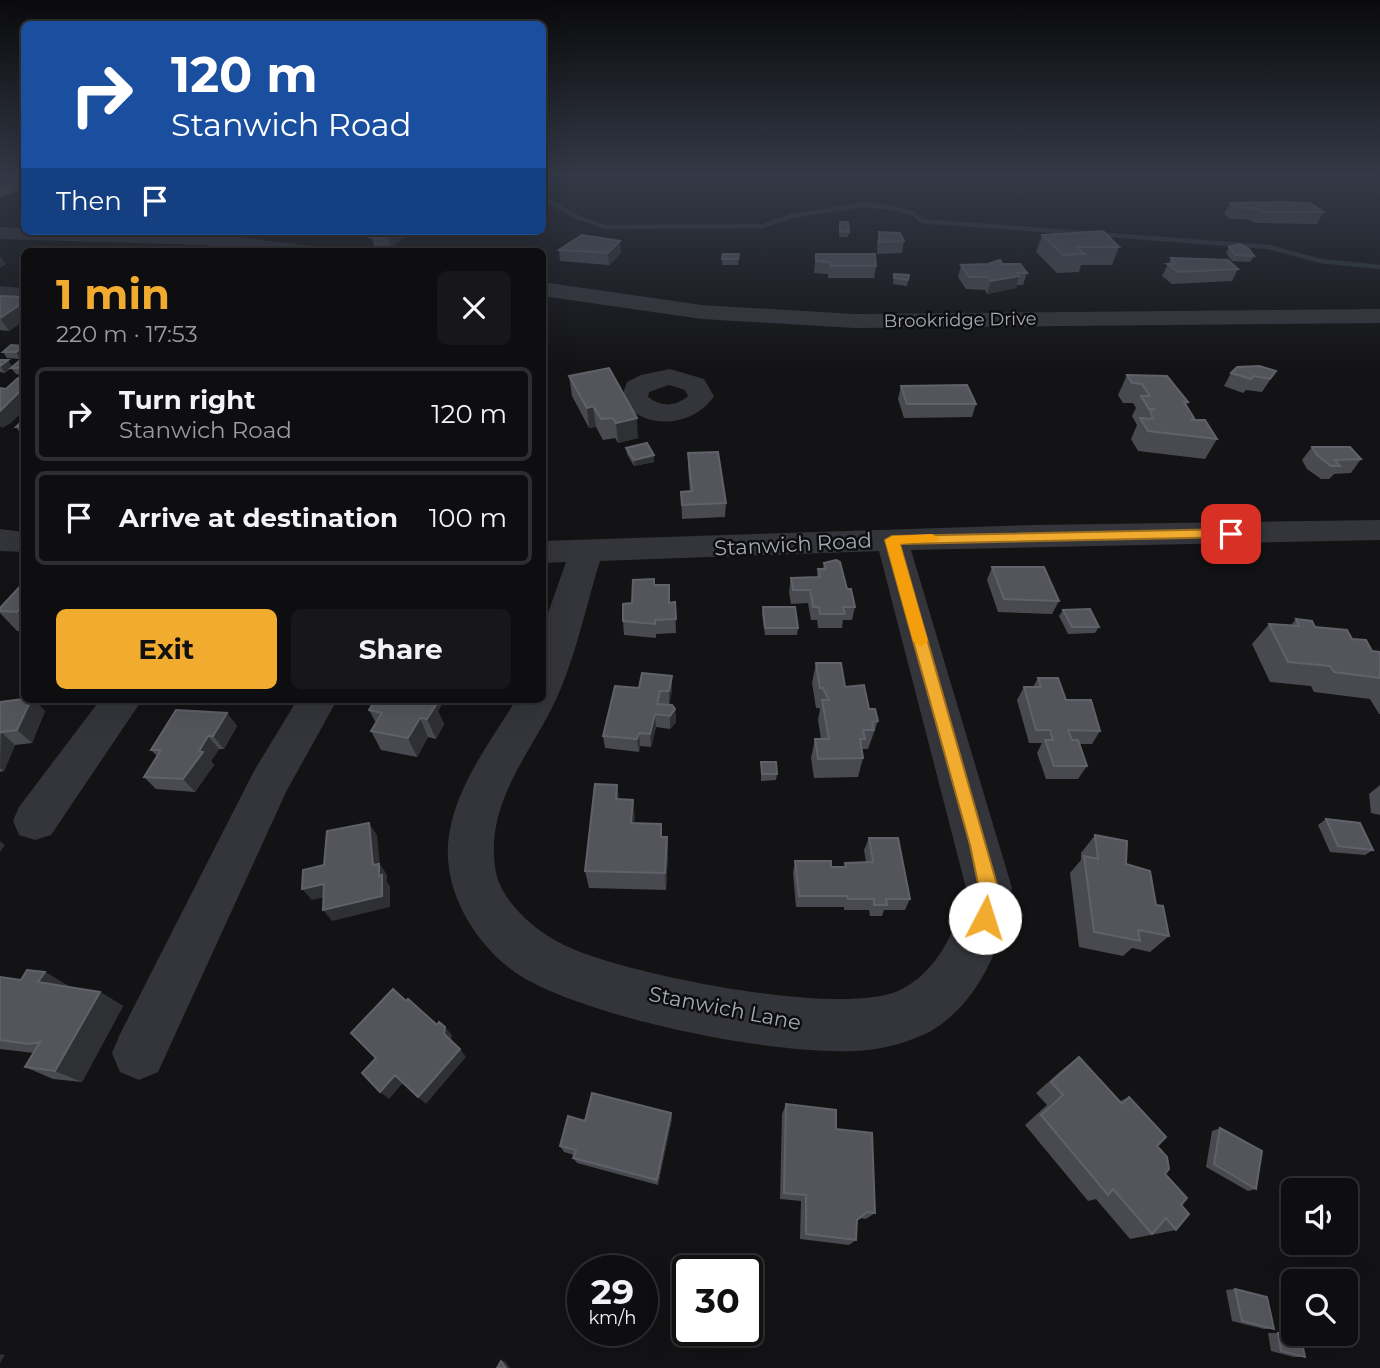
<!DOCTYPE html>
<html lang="en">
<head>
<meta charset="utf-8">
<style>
  body { margin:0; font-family:Montserrat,sans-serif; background:#171719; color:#f1f3f6; height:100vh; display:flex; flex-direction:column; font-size:26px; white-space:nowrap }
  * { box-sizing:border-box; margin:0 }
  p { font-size:23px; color:#9b9c9f }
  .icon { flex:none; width:38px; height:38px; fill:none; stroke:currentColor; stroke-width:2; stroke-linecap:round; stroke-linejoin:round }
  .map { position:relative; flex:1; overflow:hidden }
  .sheet { position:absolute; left:21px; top:248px; width:525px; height:455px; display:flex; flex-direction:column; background:#0e0e10; border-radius:10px; box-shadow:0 7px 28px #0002,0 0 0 2px #2e2e30 }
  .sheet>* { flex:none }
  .guide { position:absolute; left:21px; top:21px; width:525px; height:214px; border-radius:10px; box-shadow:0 7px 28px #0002,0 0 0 2px #2e2e30; background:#1a4fa0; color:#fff; overflow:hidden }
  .tools { position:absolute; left:1281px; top:1178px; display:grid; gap:14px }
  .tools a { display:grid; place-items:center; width:77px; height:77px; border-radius:10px; background:#0e0e10; box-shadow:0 7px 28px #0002,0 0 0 2px #2e2e30; font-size:35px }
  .speed { position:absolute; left:567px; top:1255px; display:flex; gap:14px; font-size:35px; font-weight:700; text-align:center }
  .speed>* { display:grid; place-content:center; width:91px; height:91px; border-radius:50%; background:#0e0e10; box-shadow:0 7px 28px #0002,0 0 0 2px #2e2e30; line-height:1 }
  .speed small { font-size:18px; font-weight:400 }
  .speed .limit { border:4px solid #111; border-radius:10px; background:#fff; color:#111 }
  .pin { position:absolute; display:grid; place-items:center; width:60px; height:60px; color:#fff; margin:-30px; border-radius:14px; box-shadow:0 4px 10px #0006 }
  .me { position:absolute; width:77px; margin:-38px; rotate:5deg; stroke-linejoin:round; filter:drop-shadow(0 0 5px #0008) }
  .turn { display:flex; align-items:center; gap:24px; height:147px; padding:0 35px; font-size:32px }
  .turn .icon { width:91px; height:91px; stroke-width:2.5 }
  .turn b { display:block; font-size:49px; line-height:60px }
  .then { display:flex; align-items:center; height:66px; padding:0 35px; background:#0003; gap:14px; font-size:26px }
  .round { display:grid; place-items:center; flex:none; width:74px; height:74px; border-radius:10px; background:#171719 }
  .summary { display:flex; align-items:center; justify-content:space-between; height:119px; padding:0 35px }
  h1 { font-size:42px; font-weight:700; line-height:52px; color:#f1ab2f }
  .primary-button { display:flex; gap:14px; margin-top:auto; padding:14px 35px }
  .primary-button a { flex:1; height:80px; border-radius:10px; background:#f1ab2f; color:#111; font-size:28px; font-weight:700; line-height:80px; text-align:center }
  .primary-button a+a { background:#171719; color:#f1f3f6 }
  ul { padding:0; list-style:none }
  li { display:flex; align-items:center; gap:21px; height:94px; margin:0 14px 10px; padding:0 21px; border:4px solid #2e2e30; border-radius:10px }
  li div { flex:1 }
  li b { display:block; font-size:26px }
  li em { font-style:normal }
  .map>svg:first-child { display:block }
</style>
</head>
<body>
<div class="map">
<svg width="1380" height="1368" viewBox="0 0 1380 1368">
  <rect width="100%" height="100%" fill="#131315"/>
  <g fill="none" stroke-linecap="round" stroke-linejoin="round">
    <!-- stream -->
    <path stroke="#2b343a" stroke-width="4.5" d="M542 197 577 217 605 227 763 226 791 216 863 205 889 207 915 214 921 221 1269 247 1321 261 1380 267"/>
    <!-- minor -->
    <path fill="#34353a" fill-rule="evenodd" d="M0 227 24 228V231L203 233 313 246 323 252H261L203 245 0 239Z
      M542 282 702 305 855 314 1380 309V323L855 328 702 319 542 296Z
      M0 286 24 288V302L0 300Z
      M670 369 704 379 714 396C694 427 643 432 621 399L627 382 641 375ZM669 385 685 390 688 396C675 407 661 407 648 397L649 392Z
      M1380 520V540L911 550 1012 888C1004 942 980 1002 931 1031 916 1039 897 1045 881 1048 803 1064 582 1018 516 973 483 950 455 910 449 869 440 807 485 750 516 700H542V630L566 562 542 563V541L1035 525ZM879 551 966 888C958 927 938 973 898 991 838 1017 621 974 562 944 533 929 499 900 495 867 485 797 538 746 561 688 578 647 587 602 600 561Z
      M0 529 24 532V552L0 551Z
      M100 700H142L51 835 35 840 19 835 13 821 19 807Z
      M297 700H337L286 792 158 1072 139 1080 120 1072 112 1053 120 1034 254 771Z"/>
    <!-- major -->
    <path fill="#505259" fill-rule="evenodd" d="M24 176V188L0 198V186Z"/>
  </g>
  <!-- wall -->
  <path fill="#494a50" d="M1230 203 1323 212 1317 224 1256 223 1247 219H1230L1224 214Z
    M840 222 849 232 848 237H839Z
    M366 231H406L407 235 391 248 374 246 372 239 368 238Z
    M879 232 904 241 902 253 877 254V243Z
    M1042 235 1119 247 1112 265H1081L1079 272 1057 273 1036 252Z
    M1229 247 1254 256 1250 262 1232 261 1226 253Z
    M559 250 621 253 609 265 560 261Z
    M723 254H739L738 265H722Z
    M816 254 876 266 874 278H828V274L814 273Z
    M1171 258 1238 269 1232 281 1172 284 1162 276Z
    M1002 264 1027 273 1023 285H1017L1016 288 987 294 985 290 966 289 958 277 961 265Z
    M894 274 909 275 907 286 893 284Z
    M0 296 24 297V320L9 331 0 330Z
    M24 347V355L20 359 7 358 3 352Z
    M24 357V375L16 374 11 368 5 373 0 372V360H8L12 367Z
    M1276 371 1262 392 1246 390 1243 393 1224 386 1231 373Z
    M1127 375 1188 402 1186 406 1194 420 1217 439 1205 459 1138 451 1131 439 1137 425 1132 416 1136 408 1133 403H1123L1118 395Z
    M569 376 638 438 618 443 615 438 603 440 596 427 589 428 572 396Z
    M901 386 976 404 972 417 904 418 898 399Z
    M24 419V439L16 427Z
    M1312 447 1361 459 1351 473 1334 474 1329 479H1321L1307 469 1302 460Z
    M626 448 654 455V462L634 466 627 454Z
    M688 453 726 503 725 517 682 519 681 492 690 491 688 467Z
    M824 563 847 589 855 607 852 620H843L842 628H818L817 620H811L808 603 791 604 789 592 791 578 817 577 818 569H823Z
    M992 567 1059 601 1052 614 998 612 987 580Z
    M24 582V632L17 631 0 613V608Z
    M654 585 669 603 675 602 676 633 656 634V638L624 635 623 621 632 603Z
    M763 607 798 628 797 635H765L762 614Z
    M1063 610 1099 627 1095 633 1068 634 1059 616Z
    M1296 619 1352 639 1372 651 1380 652V714H1379L1370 699 1314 692 1311 686 1270 682 1252 644 1269 624 1291 625Z
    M816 663 845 687 869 709 878 721 868 749H862L863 758 858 777 814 778 811 758 815 739H821L818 720 820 709 819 708H816L812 683Z
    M672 676V690L669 705 675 709 676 722 670 729 656 727 651 747 640 746 639 752 605 748 603 736 639 688Z
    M1038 678 1066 700 1100 731 1092 744H1079L1087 766 1078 779H1046L1037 753 1042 743H1029L1017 700 1024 687H1033Z
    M24 700H34L45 711 32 743 15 745 4 771 0 772V702Z
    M375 700H444L438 711 444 724 436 739 428 737 417 757 381 750 371 731 376 723 369 710Z
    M227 713 237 726 224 749H219L211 761 214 765 195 792 156 789 144 777 157 756 151 750Z
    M761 762 777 774 776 780 761 781Z
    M1380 785V815L1371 813 1369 794Z
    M619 799 635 818 634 823 661 824 662 837H667L668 855 666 890 589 888 585 871Z
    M1326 819 1373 850 1365 855 1330 852 1318 825Z
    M1095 835 1126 864 1156 905 1169 936 1150 952 1132 948 1123 956 1079 947 1070 873 1081 860V853Z
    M869 838 910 899 905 910H884L882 916H870L869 910H844V907H796L793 873 795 861 831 867H844L845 863 866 862 864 850Z
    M45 972 70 987 100 992 123 1006 82 1082 53 1079 25 1067 34 1053 0 1049V977L21 980Z
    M1079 1057 1120 1101 1129 1097 1157 1146 1165 1174 1181 1205 1176 1230 1130 1239 1096 1199 1088 1201 1025 1125 1047 1105 1036 1093 1063 1069Z
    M786 1104 836 1129 875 1213 866 1219 859 1218 857 1220 856 1240 849 1245 800 1239 801 1201 780 1199 782 1114Z
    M671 1113 672 1119 658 1185 577 1163 573 1158 574 1155 564 1152 560 1146 585 1121Z
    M1220 1128 1256 1189 1248 1191 1206 1167 1212 1131Z
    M1235 1289 1274 1329H1264L1232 1321 1226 1290Z
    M1268 1333H1278L1305 1357H1294L1271 1351Z"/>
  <!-- shaded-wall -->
  <path fill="#2f3034" d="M394 231H406L407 235 391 248 388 236Z
    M620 241 621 253 609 265 608 253Z
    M0 256 6 264 0 268Z
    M1019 276 1016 288 987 294 991 281Z
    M24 302V320L9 331 0 318Z
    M24 346V355L20 359 16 352Z
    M8 360 13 367 5 373 0 366Z
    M24 387V410L11 423 2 428 0 426V411Z
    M593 406 596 427 589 428 587 408Z
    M637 418 638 438 618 443 616 423Z
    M654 455V462L634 466V460Z
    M24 604V620L17 612Z
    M672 676V690L669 705V691Z
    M31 700H34L45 711 32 743 17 730Z
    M426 700H444L438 711 444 724 436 739 427 719 424 703Z
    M675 709 676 722 670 729V716Z
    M227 713 237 726 224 749 213 736Z
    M655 714 656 727 651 747 650 734Z
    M420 718 428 737 417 757 408 738Z
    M1 732 15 745 4 771 0 768Z
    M639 733 640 746 639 752 637 739Z
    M208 736 219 749 211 761 214 765 195 792 183 779Z
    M617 785 620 803 616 799Z
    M633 800 635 818 633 841 631 823Z
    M369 823 377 835 380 864 387 875V882L390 886V907L332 921 323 910 373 865Z
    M667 837 668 855 666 890 665 873Z
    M0 841 5 845 0 852Z
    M324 884 333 895 312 900 302 889Z
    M45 972 70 987 38 982Z
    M100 992 123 1006 82 1082 55 1071Z
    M445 1027 452 1035 451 1043 444 1034Z
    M460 1049 466 1057 426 1104 418 1097Z
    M395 1075 403 1083 389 1099 380 1092Z
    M671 1113 672 1119 658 1185 657 1180Z
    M0 1354 5 1355 0 1363Z
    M501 1361H505L510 1368H506Z"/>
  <!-- building -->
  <path fill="#53555b" stroke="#606269" stroke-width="2" d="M1282 202 1310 203 1323 212H1262L1253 208H1235L1230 203Z
    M840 222H848L849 232 840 231Z
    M375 231H394L388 236 370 234Z
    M1103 231 1119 247H1077L1085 254 1063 255 1042 235Z
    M879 232 900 233 904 241 879 242Z
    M582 235 620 241 608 253 559 250Z
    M1239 244 1248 248 1254 256 1235 255 1229 247Z
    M723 254H739L738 259H722Z
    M816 254H875L876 266H830V262L816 261Z
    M1171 258 1228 260 1238 269 1178 272 1167 264H1175Z
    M1000 260 1002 264H1020L1027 273H1017L1019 276 991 281 988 277H969L961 265 988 264Z
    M894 274 909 275 908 280 894 278Z
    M0 296 24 297V302L0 318Z
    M11 345 24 346 16 352H3Z
    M24 357V368H11Z
    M0 360H8L0 366Z
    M1259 366 1276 371 1270 379 1254 376 1251 379 1231 373 1237 367Z
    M609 368 637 418 616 423 613 418 601 419 593 406 587 408 569 376Z
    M1127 375 1167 376 1188 402H1184L1194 418 1190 420H1205L1217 439 1148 431 1140 418 1153 419 1150 411 1155 409H1149L1141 396H1150L1142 384 1132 383Z
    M18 378H24V387L0 411V388L6 389Z
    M967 385 976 404H907L901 386Z
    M24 419V427H16Z
    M647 443 654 455 634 460 626 448Z
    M1312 447H1350L1361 459 1335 460 1340 466H1331L1317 455Z
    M718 452 726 503 682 505 681 492 692 491 688 453Z
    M836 560 840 562 847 589H851L855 607H843L845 614H820L819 607H813L810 590H793L791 578 820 577 818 569H826L824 563Z
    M992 567H1044L1059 601 1004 599Z
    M654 579V585H669V603L675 602 676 619 655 620V624L623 621V604L632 603 633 580Z
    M24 582V604L17 612 0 611V608Z
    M763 607H795L798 628H765Z
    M1090 609 1099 627H1072L1063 610Z
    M1296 619 1312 621 1315 627 1347 630 1352 639 1366 640 1372 651 1380 652V678L1334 672 1330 666 1288 662 1269 624 1299 626Z
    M816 663H841L845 687 864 685 869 709H875L878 721 872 722 874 730H863L865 739H860L863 758 818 759 815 739H829L822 700H829L823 688H820Z
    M642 673 672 676 669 691H660L657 704 672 705 675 709 670 716 655 714 650 734 639 733 637 739 603 736 615 686 639 688Z
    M1038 678H1058L1066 700H1091L1100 731 1068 730 1072 740H1078L1087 766H1054L1045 740H1053L1050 730H1036L1024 687H1041Z
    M24 699V700H31L17 730 1 732 0 733V702Z
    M375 700H426L424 703 436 705 427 719 420 718 408 738 371 731 382 713 369 710Z
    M176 710 227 713 213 736H208L199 751 203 752 183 779 144 777 161 750H151Z
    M761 762H776L777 774H762Z
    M595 784 617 785 616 799 633 800 631 823 661 824V837H667L665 873 585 871Z
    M1326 819 1360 823 1373 850 1338 846Z
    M369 823 373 865 379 864V876L382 875V896L323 910 324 884 302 889 303 870 324 865 327 831Z
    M1095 835 1127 841 1126 864 1150 871 1156 905 1163 906 1169 936 1138 930 1140 941 1094 932 1084 856 1098 859Z
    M869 838H898L910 899H886L887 905H874V899H848L847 896H799L795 861H831V867H846L845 863 873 862Z
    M27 970 45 972 38 982 100 992 55 1071 25 1067 40 1042 29 1044 0 1040V977L21 980Z
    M393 989 406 1001 408 999 437 1025 439 1022 445 1027 444 1034 460 1049 418 1097 395 1075 380 1092 362 1073 376 1058 351 1033Z
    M1079 1057 1122 1104 1129 1097 1166 1137 1157 1146 1167 1157 1169 1169 1165 1174 1187 1198 1181 1205 1189 1214 1176 1230 1166 1218 1152 1234 1113 1189 1108 1195 1041 1115 1063 1095 1051 1082Z
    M592 1093 671 1113 657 1180 573 1158 576 1150 560 1146 568 1116 585 1121Z
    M786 1104 836 1110V1129L872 1133 875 1213 867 1212 857 1220 856 1240 806 1234V1195L784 1193Z
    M1220 1128 1262 1151 1256 1189 1214 1164Z
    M1235 1289 1267 1297 1274 1329 1242 1321Z
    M1278 1333 1301 1338 1305 1357 1281 1351Z
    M501 1361 506 1368H497Z"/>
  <!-- sky -->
  <linearGradient id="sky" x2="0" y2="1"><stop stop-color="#0a0a0c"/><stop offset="0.48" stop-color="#333946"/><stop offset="1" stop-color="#333946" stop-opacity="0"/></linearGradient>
  <rect width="1380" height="365" fill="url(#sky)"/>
  <!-- route -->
  <path fill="#f1ab2f" stroke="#9d6f1f" stroke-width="2" d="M1231 529 1235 531V537L900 544 998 888 992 925 985 928 978 925 975 918 979 888 970 845 885 540 892 536Z"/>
  <!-- slow -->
  <path fill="#f59e0b" d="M932 534 939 538 937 541 900 544 928 641 921 647 913 641 885 540 892 536Z"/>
  <g text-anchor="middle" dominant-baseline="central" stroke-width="5" stroke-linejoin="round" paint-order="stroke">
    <!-- far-street labels -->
    <g font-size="18" fill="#a5aab5" stroke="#0e0e10">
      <text transform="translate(960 320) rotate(-1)">Brookridge Drive</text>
    </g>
    <!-- street labels -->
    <g font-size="21" fill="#a5aab5" stroke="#0e0e10">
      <text transform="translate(793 544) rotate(-3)">Stanwich Road</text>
      <text transform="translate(725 1008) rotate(11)">Stanwich Lane</text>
    </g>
  </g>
</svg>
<div class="tools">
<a><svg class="icon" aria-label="sound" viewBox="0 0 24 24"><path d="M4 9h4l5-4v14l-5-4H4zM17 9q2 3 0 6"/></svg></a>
<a><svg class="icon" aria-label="search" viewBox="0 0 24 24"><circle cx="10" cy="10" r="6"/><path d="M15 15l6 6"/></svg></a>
</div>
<div class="speed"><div>29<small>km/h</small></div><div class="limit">30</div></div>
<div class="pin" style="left:1231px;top:534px;background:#d93025"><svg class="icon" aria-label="arrive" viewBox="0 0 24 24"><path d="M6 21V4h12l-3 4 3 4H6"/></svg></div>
<svg class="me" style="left:985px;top:918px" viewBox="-20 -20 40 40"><circle r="19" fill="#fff"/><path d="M0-13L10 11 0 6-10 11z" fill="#f1ab2f"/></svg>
<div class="guide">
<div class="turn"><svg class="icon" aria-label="right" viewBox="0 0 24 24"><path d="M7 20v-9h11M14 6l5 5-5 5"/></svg><div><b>120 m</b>Stanwich Road</div></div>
<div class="then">Then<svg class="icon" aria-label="arrive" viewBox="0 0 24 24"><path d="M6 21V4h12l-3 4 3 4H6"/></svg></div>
</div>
<section class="sheet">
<div class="summary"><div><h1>1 min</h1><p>220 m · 17:53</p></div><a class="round"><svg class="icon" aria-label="close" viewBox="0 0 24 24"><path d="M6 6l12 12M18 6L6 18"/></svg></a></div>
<ul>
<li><svg class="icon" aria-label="right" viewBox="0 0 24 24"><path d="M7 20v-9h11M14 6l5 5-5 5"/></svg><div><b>Turn right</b><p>Stanwich Road</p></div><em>120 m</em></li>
<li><svg class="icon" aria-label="arrive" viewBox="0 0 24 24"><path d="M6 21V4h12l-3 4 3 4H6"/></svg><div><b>Arrive at destination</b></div><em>100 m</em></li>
</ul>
<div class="primary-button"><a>Exit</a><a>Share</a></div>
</section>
</div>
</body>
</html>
